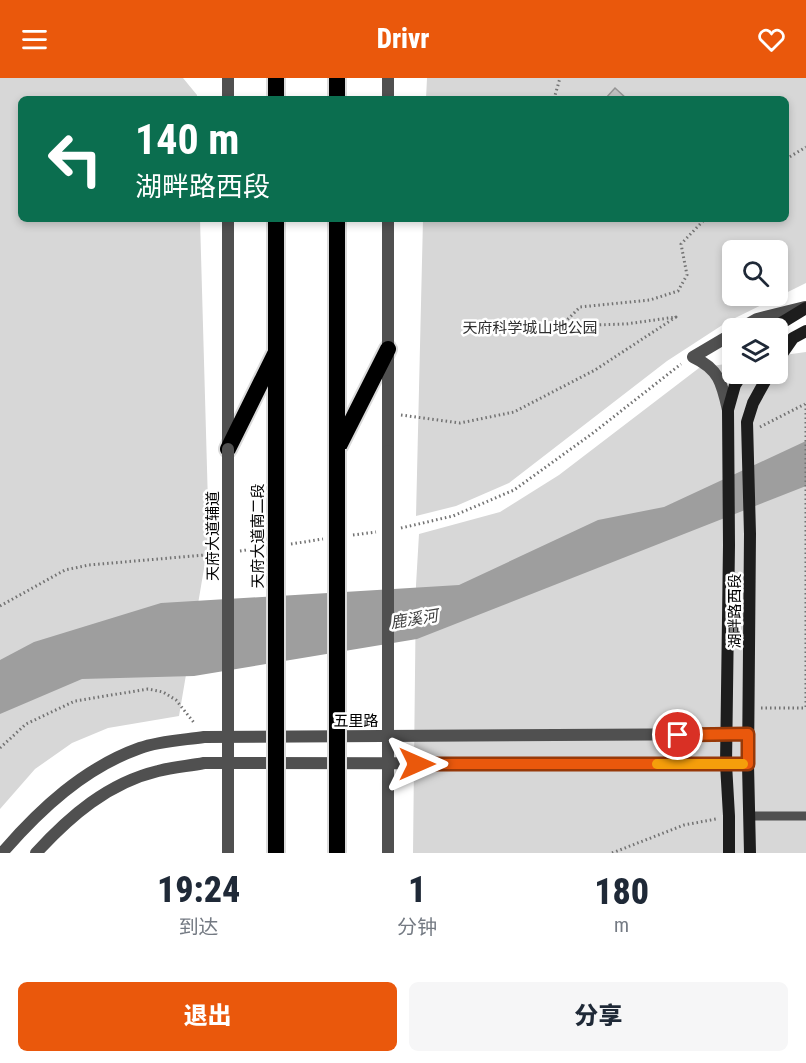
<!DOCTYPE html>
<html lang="zh">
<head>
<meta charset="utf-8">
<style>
  body { margin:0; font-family:"Roboto Condensed","Noto Sans SC",sans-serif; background:#f6f6f7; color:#1f2937; height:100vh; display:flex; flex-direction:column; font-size:22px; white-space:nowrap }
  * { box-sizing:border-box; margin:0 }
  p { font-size:20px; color:#747a83 }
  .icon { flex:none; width:33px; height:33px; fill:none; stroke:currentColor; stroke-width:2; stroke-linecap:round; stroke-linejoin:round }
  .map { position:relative; height:775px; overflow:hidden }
  .panel { display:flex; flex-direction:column; background:#fff; flex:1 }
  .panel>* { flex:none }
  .guide { position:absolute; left:18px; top:18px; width:771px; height:126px; border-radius:9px; box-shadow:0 3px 9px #0003; background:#0b6e4f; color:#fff; overflow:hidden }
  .controls { position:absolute; left:722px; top:162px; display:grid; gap:12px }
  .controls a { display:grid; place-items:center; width:66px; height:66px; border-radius:9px; background:#fff; box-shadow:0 3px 9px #0003; font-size:30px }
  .pin { position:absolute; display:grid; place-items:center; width:51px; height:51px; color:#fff; margin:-26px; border:3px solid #fff; border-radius:50%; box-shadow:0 2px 6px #0007 }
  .me { position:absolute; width:66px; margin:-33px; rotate:90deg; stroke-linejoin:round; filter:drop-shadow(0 0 4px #0008) }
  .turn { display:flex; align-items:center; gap:21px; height:126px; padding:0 18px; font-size:27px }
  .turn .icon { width:78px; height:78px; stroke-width:2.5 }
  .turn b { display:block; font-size:42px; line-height:51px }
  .eta { display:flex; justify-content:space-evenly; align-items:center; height:102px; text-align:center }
  .eta b { font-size:36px; font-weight:800; line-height:42px }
  .button { display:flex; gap:12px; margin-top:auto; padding:12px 18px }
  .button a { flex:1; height:69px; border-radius:9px; background:#ea580c; color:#fff; font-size:24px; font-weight:800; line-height:69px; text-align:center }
  .button a+a { background:#f6f6f7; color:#1f2937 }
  header { display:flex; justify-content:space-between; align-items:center; height:78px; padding:0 18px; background:#ea580c; color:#fff; font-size:27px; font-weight:800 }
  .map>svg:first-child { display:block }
</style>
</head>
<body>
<header><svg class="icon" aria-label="menu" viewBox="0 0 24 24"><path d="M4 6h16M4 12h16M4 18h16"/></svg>Drivr<svg class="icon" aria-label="heart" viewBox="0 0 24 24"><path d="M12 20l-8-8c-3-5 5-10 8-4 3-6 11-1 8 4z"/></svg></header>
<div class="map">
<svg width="806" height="775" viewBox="0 0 806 775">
  <rect width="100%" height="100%" fill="#fff"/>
  <!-- green -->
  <path fill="#d7d7d7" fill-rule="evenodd" d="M0 0H183L197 17V21H21V141H200L209 461 179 638 108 650 72 665 35 691 0 731Z
    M427 0H806V205L727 244 667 283 509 405 456 428 416 438 423 141H786V21H426ZM732 172H777V218H732Z
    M806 274V775H413L416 507 419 456 500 434 559 397 699 290 732 285V296H777V278Z"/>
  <!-- water -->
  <path fill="#9e9e9e" d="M806 363V408L417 561 194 598 82 601 0 636V582L34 564 161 525 459 507 598 442 664 429Z"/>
  <!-- building -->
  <path fill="#c0c0c0" stroke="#949494" stroke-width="1.5" d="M615 10 627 21H605Z"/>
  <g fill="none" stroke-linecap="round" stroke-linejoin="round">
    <!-- trunk casing -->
    <g stroke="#dbdbdb" stroke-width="20">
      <path id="trunk" d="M276 21V0
        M337 21V0
        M339 368 388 271
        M228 371 275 276
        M276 371V141
        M337 371V141"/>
    </g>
    <!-- path -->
    <path stroke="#727272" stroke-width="3" stroke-dasharray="1.5 3" stroke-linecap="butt" d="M554 21 560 0
      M786 81 806 69
      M806 326V630
      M401 337 460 345 514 334 595 292 676 239 626 246 561 248 580 229 650 222 678 213 687 197 681 166 705 141
      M760 349 805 326
      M401 450 453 438 514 412 593 355 681 286
      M353 457 376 454
      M291 466 323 461
      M240 473 260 470
      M0 528 65 492 89 487 216 476
      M761 630H805
      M0 670 26 646 75 623 148 611 163 614 176 622 195 646
      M612 775 684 747 716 741"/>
    <!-- pedestrian -->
    <path stroke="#505050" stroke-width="9" d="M750 738H806"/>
    <!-- minor -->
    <path stroke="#505050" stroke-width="12" d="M741 250 757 241 805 229
      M693 279C719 291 722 305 728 332
      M693 279 732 256"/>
    <!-- tertiary -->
    <path stroke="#505050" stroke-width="12" d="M228 21V0
      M388 21V0
      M228 368V141
      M388 373V141
      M2 775C40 731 84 690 140 670 159 663 183 662 204 659L748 656
      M36 775C70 738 108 705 158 693 173 689 189 688 204 685L748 686"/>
    <!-- secondary -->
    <path stroke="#1d1d1d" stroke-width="12" d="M773 250 806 230
      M777 283 793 260 806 253
      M729 775V738L726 686 729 467 728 332 735 307 742 296
      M750 775 748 686 750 456 747 344 753 325 769 296"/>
    <!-- trunk -->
    <use href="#trunk" stroke="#000" stroke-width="16"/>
    <!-- trunk-bridge casing -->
    <g stroke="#dbdbdb" stroke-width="20" stroke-linecap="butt">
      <path id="trunk-bridge" d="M276 371V775
        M337 371V775"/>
    </g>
    <!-- tertiary-bridge -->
    <path stroke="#505050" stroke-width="12" d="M228 371V775
      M388 373V775"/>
    <!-- trunk-bridge -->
    <use href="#trunk-bridge" stroke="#000" stroke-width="16"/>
  </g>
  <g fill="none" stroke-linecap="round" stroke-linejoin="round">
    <!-- route casing -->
    <g stroke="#983908" stroke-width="15">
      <path id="route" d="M417 686H748V656L678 657"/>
    </g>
    <!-- route -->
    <use href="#route" stroke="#ea580c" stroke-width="10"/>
    <!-- slow -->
    <path stroke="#f59e0b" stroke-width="10" d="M657 686H743"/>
  </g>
  <g text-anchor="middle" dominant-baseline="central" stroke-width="5" stroke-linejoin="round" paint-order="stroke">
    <!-- park labels -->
    <g font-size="15" fill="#2e2e2e" stroke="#fff">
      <text x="530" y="250">天府科学城山地公园</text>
    </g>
    <!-- street labels -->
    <g font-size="15" fill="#000" stroke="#fff">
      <text transform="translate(213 458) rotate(-90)">天府大道辅道</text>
      <text transform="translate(258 458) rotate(-90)">天府大道南二段</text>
      <text transform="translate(735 533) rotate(-90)">湖畔路西段</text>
      <text x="356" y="643">五里路</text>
    </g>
    <!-- water labels -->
    <g font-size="16" font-style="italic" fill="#3f3f3f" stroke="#fff">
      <text transform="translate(414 541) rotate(-9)">鹿溪河</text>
    </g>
  </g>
</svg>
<div class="controls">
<a><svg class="icon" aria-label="search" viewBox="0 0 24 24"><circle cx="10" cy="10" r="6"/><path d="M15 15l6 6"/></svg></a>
<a><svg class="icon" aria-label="layers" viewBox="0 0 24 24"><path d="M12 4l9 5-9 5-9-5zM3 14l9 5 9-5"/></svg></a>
</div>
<div class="pin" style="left:678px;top:657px;background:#d93025"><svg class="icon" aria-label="arrive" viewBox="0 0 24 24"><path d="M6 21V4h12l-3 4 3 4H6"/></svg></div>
<svg class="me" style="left:417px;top:686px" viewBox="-20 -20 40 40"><path d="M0-17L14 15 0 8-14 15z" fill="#ea580c" stroke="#fff" stroke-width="4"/></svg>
<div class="guide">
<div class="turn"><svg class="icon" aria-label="left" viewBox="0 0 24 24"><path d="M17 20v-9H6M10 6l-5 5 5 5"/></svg><div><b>140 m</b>湖畔路西段</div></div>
</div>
</div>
<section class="panel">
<div class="eta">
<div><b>19:24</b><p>到达</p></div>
<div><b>1</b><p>分钟</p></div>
<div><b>180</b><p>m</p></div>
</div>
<div class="button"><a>退出</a><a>分享</a></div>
</section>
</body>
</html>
